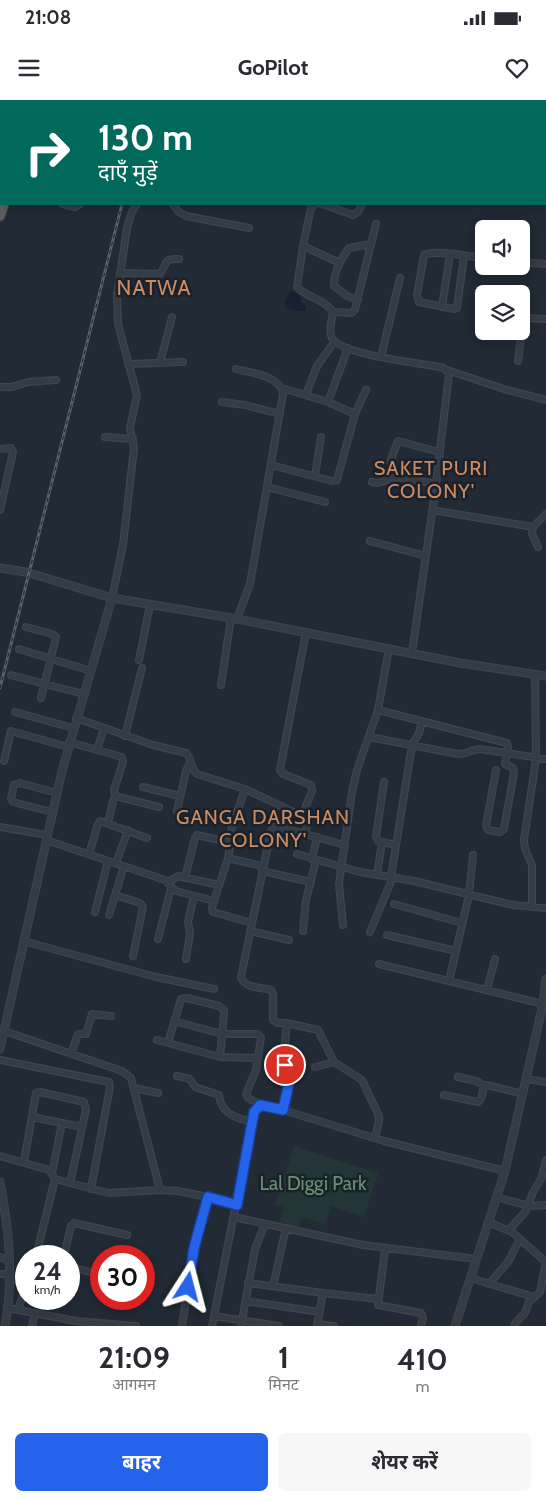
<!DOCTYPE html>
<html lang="hi">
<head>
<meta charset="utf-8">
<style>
  body { margin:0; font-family:Cabin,"Noto Sans Devanagari",sans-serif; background:#f7f7f7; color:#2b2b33; height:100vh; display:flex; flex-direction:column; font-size:19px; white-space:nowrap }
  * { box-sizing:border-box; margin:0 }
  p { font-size:16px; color:#7c7c81 }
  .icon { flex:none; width:28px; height:28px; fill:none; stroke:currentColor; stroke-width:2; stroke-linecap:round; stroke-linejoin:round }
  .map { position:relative; height:1226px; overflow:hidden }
  .side { display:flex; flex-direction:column; background:#fff; flex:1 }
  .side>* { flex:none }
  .hud { position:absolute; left:0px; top:0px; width:546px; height:105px; box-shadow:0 2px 12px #0003; background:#00695c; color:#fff; overflow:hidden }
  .buttons { position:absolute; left:475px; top:120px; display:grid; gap:10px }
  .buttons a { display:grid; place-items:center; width:55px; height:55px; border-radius:8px; background:#fff; box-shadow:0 2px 12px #0003; font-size:25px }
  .speed { position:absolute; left:15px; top:1145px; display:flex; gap:10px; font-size:25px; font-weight:700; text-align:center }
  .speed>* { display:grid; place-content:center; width:65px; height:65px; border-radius:50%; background:#fff; box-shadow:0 2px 12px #0003; line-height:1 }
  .speed small { font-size:12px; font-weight:400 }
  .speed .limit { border:8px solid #d22; background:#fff; color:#111 }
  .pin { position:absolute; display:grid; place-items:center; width:42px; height:42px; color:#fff; margin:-21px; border:2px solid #fff; border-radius:50%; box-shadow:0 1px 5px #0007 }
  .me { position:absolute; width:55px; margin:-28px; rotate:9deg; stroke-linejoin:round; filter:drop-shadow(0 0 4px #0008) }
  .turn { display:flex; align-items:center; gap:18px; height:105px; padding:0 15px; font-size:22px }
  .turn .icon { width:65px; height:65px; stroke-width:2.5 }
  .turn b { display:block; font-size:35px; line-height:42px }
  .eta { display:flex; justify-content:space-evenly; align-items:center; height:85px; text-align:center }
  .eta b { font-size:30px; font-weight:700; line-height:35px }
  .button { display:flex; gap:10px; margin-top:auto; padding:10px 15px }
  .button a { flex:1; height:58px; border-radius:8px; background:#2563eb; color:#fff; font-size:20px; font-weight:700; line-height:58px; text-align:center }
  .button a+a { background:#f7f7f7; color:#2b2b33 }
  .status { display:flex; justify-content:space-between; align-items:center; height:35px; padding:0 25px; background:#fff; direction:ltr }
  .status svg { height:14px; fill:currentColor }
  header { display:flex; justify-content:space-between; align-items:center; height:65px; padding:0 15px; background:#fff; font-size:22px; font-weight:700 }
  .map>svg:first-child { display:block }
</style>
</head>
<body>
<div class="status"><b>21:08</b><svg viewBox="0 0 49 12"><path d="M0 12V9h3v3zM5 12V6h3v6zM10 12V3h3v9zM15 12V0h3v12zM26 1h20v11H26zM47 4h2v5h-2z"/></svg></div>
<header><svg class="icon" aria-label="menu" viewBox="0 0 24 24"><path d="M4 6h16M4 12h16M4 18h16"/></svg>GoPilot<svg class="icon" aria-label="heart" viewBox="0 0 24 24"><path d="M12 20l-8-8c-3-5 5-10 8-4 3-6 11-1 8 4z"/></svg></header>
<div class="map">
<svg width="546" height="1226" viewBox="0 0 546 1226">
  <rect width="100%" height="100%" fill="#212a35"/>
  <!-- green -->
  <path fill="#233536" d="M294 1046 378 1073 364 1117 331 1106 325 1125 302 1117 298 1128 279 1122 284 1107 275 1105Z"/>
  <!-- water -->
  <path fill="#162232" d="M291 191 301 195V202L306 206V211H298L286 208C284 201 287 196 291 191Z"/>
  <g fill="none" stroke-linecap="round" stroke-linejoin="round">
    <!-- minor casing -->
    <g stroke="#3e4550" stroke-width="8">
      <path id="minor" d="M44 0 50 1
        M424 0V1
        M174 1V0
        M230 1V0
        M277 1V0
        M545 13H546
        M63 104 75 107 80 104
        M173 104 179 112 186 116 249 128
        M316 104 311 108 303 146 297 187C307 198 325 199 333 212 332 220 328 231 332 238 343 256 423 263 444 268L449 274 435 392 412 553
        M322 104 353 115 358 112 362 104
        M303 146 340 163
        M464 156 457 208 454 209 419 202 417 195 424 155C434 149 471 157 484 158
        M521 162 546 164
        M120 173 160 174C168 164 162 158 179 159
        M358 200 347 196 334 186C333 174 342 157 349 148L371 144
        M442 207 450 154
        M333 212 352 213 355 209 376 124
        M521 218 546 219
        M381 257 400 178
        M518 261 523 218
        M160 263 172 217
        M128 264 183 262
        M236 269C251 273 280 275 283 294L250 484 237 519
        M447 270 504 289 546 300
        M0 287H12L28 282 56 280
        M282 288 328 302 355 314
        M307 292 317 266 335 241
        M222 302 245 305 280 314
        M328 302 348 248
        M105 337 133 339
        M0 349 11 348 13 352 0 410
        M390 362 398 341 439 352
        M271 365 332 381 337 380 355 314 366 290
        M315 376 321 337
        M372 382 378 383 397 377 436 384
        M267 387 325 402
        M432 410 533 427 546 414
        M533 427 532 434 538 447
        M370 441 426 456
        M112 498 123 445 134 348 130 328 137 295 118 224 117 196 127 128 132 112 137 104
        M26 527 52 534 56 537 41 598
        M19 549 91 571
        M139 560 150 505
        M11 575 83 594
        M221 585 231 518
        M378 610 507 643 508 647 505 664 513 668 514 673 504 729 500 732 488 730 486 726 496 670
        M15 612 73 628
        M76 618 153 645 186 653C192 658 190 668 197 674L245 689 304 717 307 725 305 734 345 745
        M125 636 142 568
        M369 637 458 654C466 655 472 649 480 649L546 659
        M69 642 122 657 123 662 114 690 115 696 159 707
        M97 650 104 628
        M4 661 11 631 68 647
        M384 682 376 737 378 741 396 745
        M143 687 180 696
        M177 711 186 671 190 662
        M52 712 13 702 11 698 14 685 20 683 57 693
        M302 716 312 691 311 685 283 674 280 670 306 532
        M108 723 113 701
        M0 727 47 735
        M231 730 245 689
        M46 740 165 780 176 791 214 801 228 758 262 766
        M89 754 98 724 100 721 147 738
        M297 754 360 772 414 781 513 805 546 808
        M312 759 317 737
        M116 763 128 730
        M262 771 311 782
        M377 775 382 742
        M391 777 412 645 419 633 422 622
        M185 778 195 738 197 735 229 742 230 746 228 758
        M168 782 178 776 219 785
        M115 795 140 803 143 807 133 856
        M214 801 212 808 213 812 252 823
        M394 804 462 823
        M532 807V765L525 749 524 740 536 659 535 575
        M95 812 108 761
        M109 815 124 766
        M343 825 339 784 352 692 357 670 378 610 389 548
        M250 831 289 840
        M303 831 306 800 316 760
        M370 832 393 777
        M387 835 456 851
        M158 839 171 788
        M23 841 156 877 214 889
        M186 859 190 833 188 822 194 796
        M379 864 543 904
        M449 881 469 795 473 755
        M487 890 495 859
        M174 921 222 934H258L261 938 256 970 246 994 248 998 261 1005
        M287 923H278L273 920V894L271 890C261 887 245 889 241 877L271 731 274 727H276L305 734
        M4 931 122 971 131 978 160 1090
        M157 940 220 957 258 958
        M168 943 181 899 187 898 219 906 224 910V914L220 957
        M71 954 78 934H86L92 914 111 916
        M0 960 109 982 110 987 91 1089
        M315 967 334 962
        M177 976 190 979 195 987 219 995C221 1014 236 1018 252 1022
        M458 977 476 981 485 986
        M526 979 546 982
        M134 988 158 993
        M444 995 478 1002 481 999 484 987 487 985 523 994
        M283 1010 289 975 288 967 283 959 287 923 318 930 334 962 362 980 379 1016V1021L375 1038
        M32 1017 82 1027
        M0 1056 49 1070 55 1079
        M24 1062 36 993 40 992 84 1002 86 1010 70 1083
        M52 1073 62 1023
        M496 1097 529 1106 546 1105
        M234 1117 363 1145 476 1159
        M488 1122 512 1132 546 1162
        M509 1130 526 1111 533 1092 541 1079 546 1060
        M385 1149 378 1205 421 1213 423 1218 421 1226
        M36 1156 55 1079 108 1093 160 1090 178 1091 208 1097 237 1105
        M64 1156 71 1126 74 1123 127 1135
        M0 1157 10 1161
        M69 1166 101 1175
        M0 1174H10
        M470 1178 534 1197
        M248 1183 323 1193 317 1226
        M489 1184 508 1162 520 1139
        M273 1186 286 1128
        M323 1193 378 1199
        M245 1201 320 1212
        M8 1208 76 1221 136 1226
        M18 1210 26 1186
        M214 1216 279 1226
        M318 1224 334 1226
        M32 1226 35 1213
        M182 1226 194 1148 208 1097
        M212 1226 252 1022 255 1013 261 1005 283 1010 384 1041 505 1071
        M241 1226 255 1149 265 1124
        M514 1226 516 1222 525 1213 529 1202 540 1192 546 1162"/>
    </g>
    <!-- tertiary casing -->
    <g stroke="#3e4550" stroke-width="9">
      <path id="tertiary" d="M0 468 26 472 112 498 237 519 460 563 546 576
        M0 949 62 671 112 498
        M0 1082C9 1130 14 1178 5 1226
        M455 1226 505 1071 543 904 546 879"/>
    </g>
    <!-- trunk casing -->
    <g stroke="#3f4750" stroke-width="11">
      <path id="trunk" d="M26 1 27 0
        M0 97 1 92
        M0 116 4 104"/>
    </g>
    <!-- minor -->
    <use href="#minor" stroke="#343c46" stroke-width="5.5"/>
    <!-- tertiary -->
    <use href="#tertiary" stroke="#343c46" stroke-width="7"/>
    <!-- trunk -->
    <use href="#trunk" stroke="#5e5e5c" stroke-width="9"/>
    <!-- rail casing -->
    <g stroke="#57616d" stroke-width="3">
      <path id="rail" d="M148 1 149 0
        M0 588 122 104"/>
    </g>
    <!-- rail -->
    <use href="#rail" stroke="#1a212a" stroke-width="1" stroke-dasharray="4" stroke-linecap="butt"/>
  </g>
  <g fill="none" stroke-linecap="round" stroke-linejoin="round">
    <!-- route casing -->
    <g stroke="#184099" stroke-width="12">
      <path id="route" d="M188 1187 194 1148 208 1097 237 1105 254 1012 260 1005 283 1010C285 998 294 975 285 965"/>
    </g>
    <!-- route -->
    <use href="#route" stroke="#2563eb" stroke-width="9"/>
  </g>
  <g text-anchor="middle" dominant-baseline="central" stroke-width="5" stroke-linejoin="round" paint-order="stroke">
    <!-- park labels -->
    <g font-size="19" fill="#689170" stroke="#1a212a">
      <text x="313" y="1083">Lal Diggi Park</text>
    </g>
    <!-- neighbourhood labels -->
    <g font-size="20" letter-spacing="1" fill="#cb8b61" stroke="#1a212a">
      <text x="431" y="368">SAKET PURI<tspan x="431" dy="23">COLONY'</tspan></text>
      <text x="263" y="717">GANGA DARSHAN<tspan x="263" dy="23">COLONY'</tspan></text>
    </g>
    <!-- quarter labels -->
    <g font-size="21" letter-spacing="1" fill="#cb8b61" stroke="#1a212a">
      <text x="154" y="187">NATWA</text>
    </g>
  </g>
</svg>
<div class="buttons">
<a><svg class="icon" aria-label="sound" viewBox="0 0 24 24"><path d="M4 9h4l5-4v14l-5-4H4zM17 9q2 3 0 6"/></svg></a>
<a><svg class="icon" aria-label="layers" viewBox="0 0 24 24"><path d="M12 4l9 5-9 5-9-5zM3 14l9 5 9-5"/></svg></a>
</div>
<div class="speed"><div>24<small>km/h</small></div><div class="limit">30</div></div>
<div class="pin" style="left:285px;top:965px;background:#d93025"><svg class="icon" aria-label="arrive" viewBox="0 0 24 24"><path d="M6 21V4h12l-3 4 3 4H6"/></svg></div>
<svg class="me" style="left:188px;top:1187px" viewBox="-20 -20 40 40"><path d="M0-17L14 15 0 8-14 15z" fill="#2563eb" stroke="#fff" stroke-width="4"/></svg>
<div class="hud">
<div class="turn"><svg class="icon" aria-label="right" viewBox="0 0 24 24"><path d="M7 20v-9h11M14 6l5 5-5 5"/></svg><div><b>130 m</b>दाएँ मुड़ें</div></div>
</div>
</div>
<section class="side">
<div class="eta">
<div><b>21:09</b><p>आगमन</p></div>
<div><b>1</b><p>मिनट</p></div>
<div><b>410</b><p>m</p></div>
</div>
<div class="button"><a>बाहर</a><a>शेयर करें</a></div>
</section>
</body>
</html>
